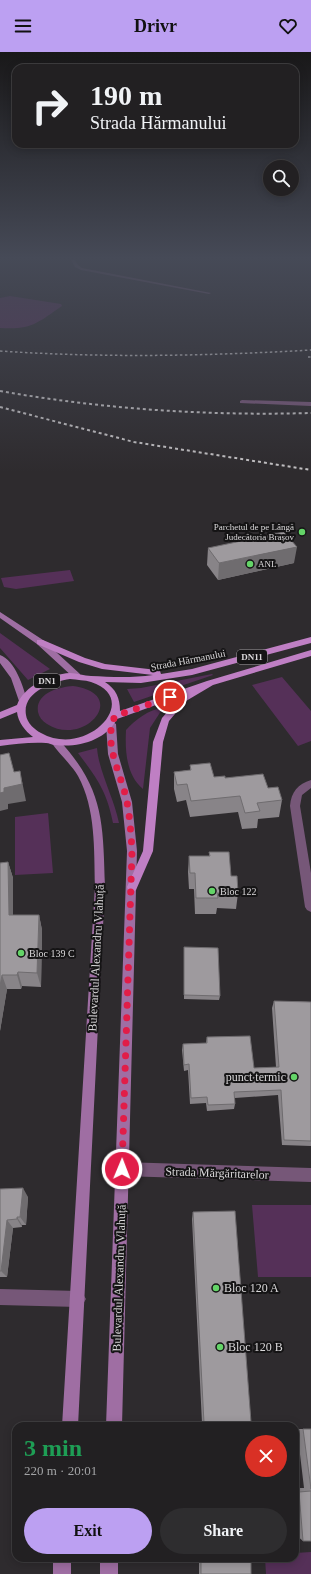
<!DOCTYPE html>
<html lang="en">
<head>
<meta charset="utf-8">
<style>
  body { margin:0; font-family:Georgia,serif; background:#2e2d2f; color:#f1f3f6; height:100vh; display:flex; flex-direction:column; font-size:15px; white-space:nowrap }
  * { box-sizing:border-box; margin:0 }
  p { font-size:13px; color:#a2a3a5 }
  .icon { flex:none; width:22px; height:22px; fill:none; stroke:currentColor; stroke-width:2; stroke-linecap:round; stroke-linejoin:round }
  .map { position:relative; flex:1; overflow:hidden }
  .drawer { position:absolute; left:12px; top:1370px; width:287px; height:140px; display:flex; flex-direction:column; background:#222022; border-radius:12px; box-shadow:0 2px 10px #0003,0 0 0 1px #3f3e40 }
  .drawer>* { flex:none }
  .banner { position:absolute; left:12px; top:12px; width:287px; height:84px; border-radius:12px; box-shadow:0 2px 10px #0003,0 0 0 1px #3f3e40; background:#222022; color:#f1f3f6; overflow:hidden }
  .controls { position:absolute; left:263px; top:108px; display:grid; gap:8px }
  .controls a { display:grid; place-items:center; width:36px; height:36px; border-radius:50%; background:#222022; box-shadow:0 2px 10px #0003,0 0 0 1px #3f3e40; font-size:20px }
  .pin { position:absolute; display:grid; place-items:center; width:34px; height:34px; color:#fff; margin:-17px; border:2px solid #fff; border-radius:50%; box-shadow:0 1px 4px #0007 }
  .me { position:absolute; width:44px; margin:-22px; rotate:1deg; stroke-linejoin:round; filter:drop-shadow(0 0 3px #0008) }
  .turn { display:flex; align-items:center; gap:14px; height:84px; padding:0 12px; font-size:18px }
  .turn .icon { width:52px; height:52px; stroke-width:2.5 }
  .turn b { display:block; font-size:28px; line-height:34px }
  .round { display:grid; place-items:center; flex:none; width:42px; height:42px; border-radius:21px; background:#2e2d2f }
  .headline { display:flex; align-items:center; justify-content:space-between; height:68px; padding:0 12px }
  h1 { font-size:24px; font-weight:600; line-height:30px; color:#1e9e55 }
  .action { display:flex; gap:8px; margin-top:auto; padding:8px 12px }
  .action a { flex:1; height:46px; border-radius:24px; background:#bca0f2; color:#111; font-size:16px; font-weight:600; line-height:46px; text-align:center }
  .action a+a { background:#2e2d2f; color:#f1f3f6 }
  header { display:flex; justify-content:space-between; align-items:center; height:52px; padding:0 12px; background:#bca0f2; color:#111; font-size:18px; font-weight:600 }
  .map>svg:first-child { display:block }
</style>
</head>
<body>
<header><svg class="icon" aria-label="menu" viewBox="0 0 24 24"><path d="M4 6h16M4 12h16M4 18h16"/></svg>Drivr<svg class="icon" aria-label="heart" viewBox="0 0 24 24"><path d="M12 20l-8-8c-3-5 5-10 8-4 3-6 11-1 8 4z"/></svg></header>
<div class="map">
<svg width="311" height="1522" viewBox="0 0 311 1522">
  <rect width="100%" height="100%" fill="#2e2b2e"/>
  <!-- green -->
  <path fill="#553058" d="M10 244 61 252 62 254C37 271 32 278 0 276V246Z
    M70 518 74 529 16 537 4 535 1 526Z
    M0 581 50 617 28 628 0 596Z
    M212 622 213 623 134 650 127 637 141 636Z
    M282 625 311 659V689L298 694 252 633Z
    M73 634C131 642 84 696 47 672 42 669 39 665 38 660 35 641 59 635 73 634Z
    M163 656 150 676 143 737C126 723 125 698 126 678 135 668 149 657 163 656Z
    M97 696C99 720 114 746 119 771H113C107 740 97 726 78 701Z
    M48 761 53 821 15 823V765Z
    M252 1153H311V1225H258Z
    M311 1500V1522H266L265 1506H295V1501Z"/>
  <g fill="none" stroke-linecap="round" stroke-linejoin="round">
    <!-- street -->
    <path fill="#765778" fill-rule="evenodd" d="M72 207H74L78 213 82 216 211 241 209 242 81 218 75 215 71 208Z
      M242 348 311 350V354L240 351V349Z
      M311 728V736L302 743 300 754 311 821V860L307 858 305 855 290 754C291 740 298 732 311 728Z
      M122 1110 311 1116V1130L122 1124 117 1122 115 1117 117 1112Z
      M0 1237 78 1239 83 1242 86 1247 83 1252 78 1255 0 1253Z"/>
    <!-- secondary -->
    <path fill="#9f6ea3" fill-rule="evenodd" d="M0 560 43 588 80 622V626H74L37 592 0 566Z
      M0 603C15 608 24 636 27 649L26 651H20L19 649 11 626 0 611Z
      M111 669 116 672 118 702 132 750 137 799 122 1374H106L127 799 122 750 108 702 106 672Z
      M56 687 59 688C104 737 103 770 105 834L78 1374H62L95 834C94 798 96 757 78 724 71 712 59 702 51 690Z
      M53 1506H71V1522H53Z
      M100 1506H118V1522H100Z"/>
    <!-- primary -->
    <path fill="#bf7fc4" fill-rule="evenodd" d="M311 585V591L192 623 141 631 105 630C116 637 120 646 120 659L207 629 311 598V604L213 633 186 649 169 669 163 690 153 799 136 838 132 840 128 838 127 835 143 799 153 690 162 666 181 644 117 667C106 688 79 696 55 693 52 693 49 691 46 691 31 690 15 692 0 694V688L33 685C25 679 18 670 17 660L0 667V660L17 653C24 634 50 622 70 621 77 621 84 624 91 624 111 625 133 626 153 623L102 617 79 610 37 592V588H43L85 606 105 612 157 618 160 619 161 622 192 617ZM70 627C77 628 85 628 91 630 143 647 87 707 41 681 35 678 27 671 26 663 22 640 52 630 70 627Z"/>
    <!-- rail-far1 -->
    <path stroke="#c3c1c3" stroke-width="1.5" stroke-dasharray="2.5 2.5" stroke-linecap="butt" d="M0 299C104 306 207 304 311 298
      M308 305H311"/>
    <!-- rail -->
    <path stroke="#c3c1c3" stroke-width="2" stroke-dasharray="3 3" stroke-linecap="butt" d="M0 339C103 357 206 364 311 361
      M0 355 134 390 311 418"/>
  </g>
  <!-- wall -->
  <path fill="#888488" d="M208 496 294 511 218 528 207 513Z
    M190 713 214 725 225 726 268 736 282 748 279 765 258 767 257 776 242 777 238 760 190 765 186 748 177 750 174 737V720L190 718Z
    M209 800 231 824 238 841 236 857 217 856 216 862H195L194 837H189L188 820 189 804H209Z
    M8 810 13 826V863H39L42 878 41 935 22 934 21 937H7L0 979V811Z
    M184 898 220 944 219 948 184 947Z
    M274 949 311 950V1094L282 1093 278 1043 235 1046V1052L234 1057 207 1059 206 1051 190 1052 188 1018 184 1019 182 998 183 992 206 991 207 985 254 1016 276 1015 272 956Z
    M0 1137 28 1145 26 1173H22V1175L13 1176 7 1225H0Z
    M193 1160 251 1370 202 1371 192 1167Z
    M297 1377H311V1489H303L296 1483 295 1466V1436H304Z
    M199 1506H251V1522H199Z"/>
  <!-- shaded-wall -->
  <path fill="#6f6c6f" d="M297 495 294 511 218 528 219 511Z
    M20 719 26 749 8 752V757L0 759V741L4 736Z
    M8 810 13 826V878L9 863Z
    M39 863 42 878 41 935 37 921Z
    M18 920 22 934 21 937 17 923Z
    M2 923 7 937 0 979V934Z
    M23 1136 28 1145 26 1173 20 1165Z
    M17 1165 22 1173V1175L17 1167Z
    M7 1168 13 1176 7 1225 1 1219Z"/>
  <!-- building -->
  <path fill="#9e9a9e" stroke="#6f6c6f" d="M284 480 297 495 219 511 208 496Z
    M9 701 14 720 20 719 22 732 4 736V740L0 741V703Z
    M210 711 214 725 225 724V726L263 722 268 736 278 735 282 748 257 751 260 759 245 761 240 744 191 749 187 732 177 733 174 720 191 718 190 713Z
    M209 800H229L231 824H237L238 841H217L218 846H196L195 821H190L189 804H210Z
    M8 810 9 863H39L37 921 18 920 17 923H2L0 934V811Z
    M184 895 218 896 220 944 184 943Z
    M274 949 311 950V1089L284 1088 281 1038 234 1040 235 1052 208 1053 207 1045 191 1046 189 1012 184 1013 183 992 207 991V985L250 984 254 1016 279 1015Z
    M23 1136 20 1165H17V1167L7 1168 1 1219H0V1137Z
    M235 1159 251 1370 204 1371 193 1160Z
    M303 1377H311V1437Z
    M311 1439V1489H303L299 1440Z
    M201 1506H251V1522H201Z"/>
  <!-- sky -->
  <linearGradient id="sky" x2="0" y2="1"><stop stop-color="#191819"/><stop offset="0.49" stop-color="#464a57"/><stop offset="1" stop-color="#464a57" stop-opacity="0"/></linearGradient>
  <rect width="311" height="420" fill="url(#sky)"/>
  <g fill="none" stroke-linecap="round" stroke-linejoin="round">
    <!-- route -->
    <path stroke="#e11d48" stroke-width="7" stroke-dasharray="0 12.6" d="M122 1117 132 799C131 783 130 766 127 750 122 723 102 691 115 664L170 645"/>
  </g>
  <!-- markers -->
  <g fill="#64d468" stroke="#151415" stroke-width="1.5">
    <circle cx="302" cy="480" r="4"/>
    <circle cx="250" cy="512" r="4"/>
    <circle cx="212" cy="839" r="4"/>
    <circle cx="21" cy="901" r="4"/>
    <circle cx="294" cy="1025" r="4"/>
    <circle cx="216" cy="1236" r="4"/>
    <circle cx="220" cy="1295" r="4"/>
  </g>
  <g text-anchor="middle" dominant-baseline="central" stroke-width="4" stroke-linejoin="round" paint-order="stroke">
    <!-- far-poi labels -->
    <g font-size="9" fill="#dad8da" stroke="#151415" text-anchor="end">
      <text x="294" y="475">Parchetul de pe Lângă<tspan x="294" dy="10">Judecătoria Brașov</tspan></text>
      <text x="258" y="512" text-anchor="start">ANL</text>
    </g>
    <!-- shield labels -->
    <g fill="#151415" stroke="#9f9d9f" stroke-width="1">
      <rect x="237" y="598" width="30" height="14" rx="3"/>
      <rect x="34" y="622" width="26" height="14" rx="3"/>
    </g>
    <g font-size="9" font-weight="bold" fill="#dad8da">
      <text x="252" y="605">DN11</text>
      <text x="47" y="629">DN1</text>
    </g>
    <!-- street labels -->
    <g font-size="10" fill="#dad8da" stroke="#151415">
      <text transform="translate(188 608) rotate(-11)">Strada Hărmanului</text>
    </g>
    <!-- poi labels -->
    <g font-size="10" fill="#dad8da" stroke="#151415" text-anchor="start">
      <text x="220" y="839">Bloc 122</text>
      <text x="29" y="901">Bloc 139 C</text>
    </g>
    <!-- near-street labels -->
    <g font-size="12" fill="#dad8da" stroke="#151415">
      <text transform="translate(96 906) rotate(-87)">Bulevardul Alexandru Vlahuță</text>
      <text transform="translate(217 1121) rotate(2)">Strada Mărgăritarelor</text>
      <text transform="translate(119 1226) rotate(-88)">Bulevardul Alexandru Vlahuță</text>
    </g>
    <!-- near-poi labels -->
    <g font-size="12" fill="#dad8da" stroke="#151415" text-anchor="start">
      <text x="286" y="1025" text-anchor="end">punct termic</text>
      <text x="224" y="1236">Bloc 120 A</text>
      <text x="228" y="1295">Bloc 120 B</text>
    </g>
  </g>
</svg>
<div class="controls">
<a><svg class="icon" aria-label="search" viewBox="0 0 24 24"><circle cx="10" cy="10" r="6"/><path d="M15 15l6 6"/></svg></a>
</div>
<div class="pin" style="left:170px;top:645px;background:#d93025"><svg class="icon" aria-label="arrive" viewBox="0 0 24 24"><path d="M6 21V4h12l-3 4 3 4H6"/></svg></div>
<svg class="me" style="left:122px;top:1117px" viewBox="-20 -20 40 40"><circle r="17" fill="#e11d48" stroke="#fff" stroke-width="3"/><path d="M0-11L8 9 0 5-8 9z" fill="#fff"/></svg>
<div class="banner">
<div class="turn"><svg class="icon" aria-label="right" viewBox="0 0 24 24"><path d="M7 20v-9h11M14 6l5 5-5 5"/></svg><div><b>190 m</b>Strada Hărmanului</div></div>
</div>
<section class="drawer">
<div class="headline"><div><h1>3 min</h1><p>220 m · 20:01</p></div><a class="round" style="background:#d93025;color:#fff"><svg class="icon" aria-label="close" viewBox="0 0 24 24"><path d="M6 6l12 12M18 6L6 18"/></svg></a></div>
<div class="action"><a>Exit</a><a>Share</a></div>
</section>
</div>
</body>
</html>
